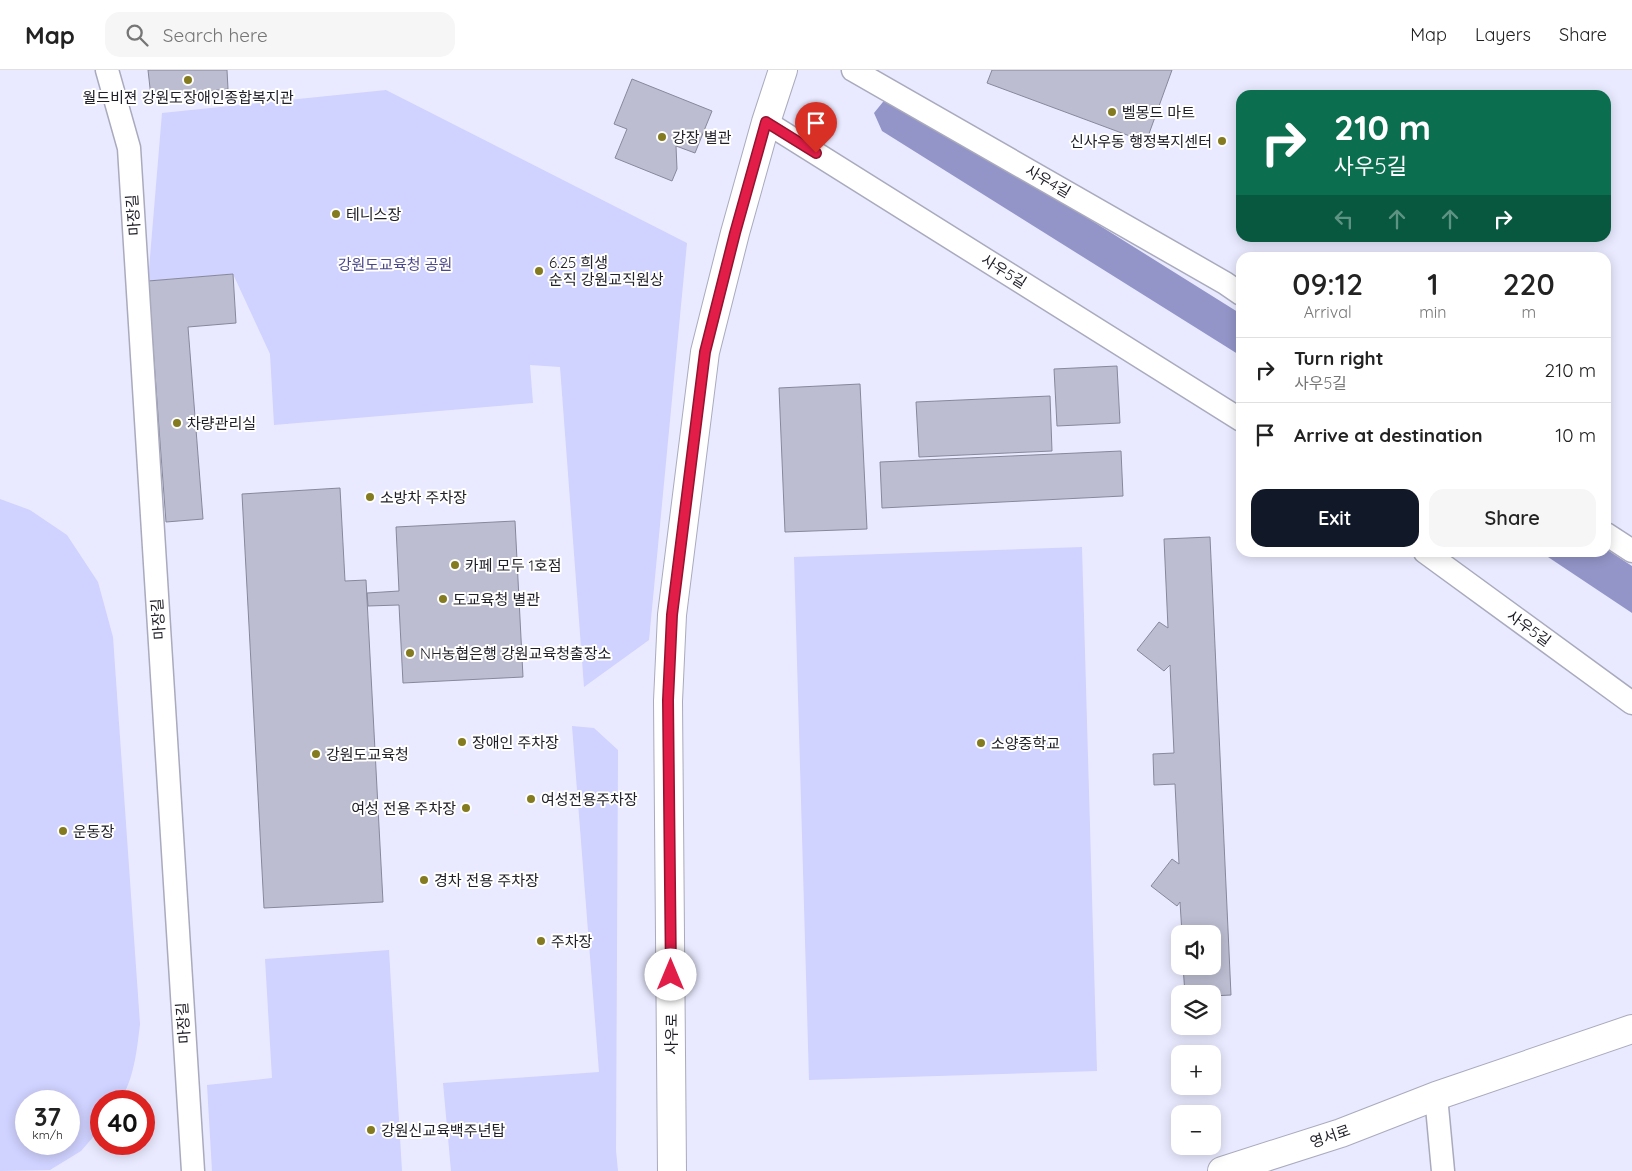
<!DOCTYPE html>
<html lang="en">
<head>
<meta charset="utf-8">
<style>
  body { margin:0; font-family:Quicksand,"Noto Sans KR",sans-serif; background:#f6f6f6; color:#222; height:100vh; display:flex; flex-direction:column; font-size:19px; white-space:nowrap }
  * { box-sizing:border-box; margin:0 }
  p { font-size:16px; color:#767676 }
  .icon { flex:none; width:28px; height:28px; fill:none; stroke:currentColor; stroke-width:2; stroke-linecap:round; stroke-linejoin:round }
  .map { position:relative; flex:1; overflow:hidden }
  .sheet { position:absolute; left:1236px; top:182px; width:375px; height:305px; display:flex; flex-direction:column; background:#fff; border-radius:15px; box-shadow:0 2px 12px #0003 }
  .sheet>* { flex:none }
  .guide { position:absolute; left:1236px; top:20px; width:375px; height:152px; border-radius:15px; box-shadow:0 2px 12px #0003; background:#0b6e4f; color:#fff; overflow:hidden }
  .fabs { position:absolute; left:1171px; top:855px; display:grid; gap:10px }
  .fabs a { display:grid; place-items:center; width:50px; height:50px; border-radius:10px; background:#fff; box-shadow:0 2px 12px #0003; font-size:25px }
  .speed { position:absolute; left:15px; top:1020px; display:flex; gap:10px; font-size:25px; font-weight:700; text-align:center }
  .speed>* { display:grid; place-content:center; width:65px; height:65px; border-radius:50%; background:#fff; box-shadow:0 2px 12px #0003; line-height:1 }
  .speed small { font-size:12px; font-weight:400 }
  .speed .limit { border:8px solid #d22; background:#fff; color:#111 }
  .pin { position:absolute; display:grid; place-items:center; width:42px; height:42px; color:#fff; margin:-51px -21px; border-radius:50% 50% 50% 0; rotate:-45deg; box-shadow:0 0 5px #0007 }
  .pin .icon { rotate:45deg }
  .me { position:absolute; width:55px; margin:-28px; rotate:0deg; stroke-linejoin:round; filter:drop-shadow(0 0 4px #0008) }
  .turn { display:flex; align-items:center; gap:18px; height:105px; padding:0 15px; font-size:22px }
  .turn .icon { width:65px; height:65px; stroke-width:2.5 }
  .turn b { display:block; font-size:35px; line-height:42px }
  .lanes { display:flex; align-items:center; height:48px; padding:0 15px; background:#0003; justify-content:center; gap:25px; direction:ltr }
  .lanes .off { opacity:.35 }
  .eta { display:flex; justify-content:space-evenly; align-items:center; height:85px; text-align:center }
  .eta b { font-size:30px; font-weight:600; line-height:35px }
  .cta { display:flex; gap:10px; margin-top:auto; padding:10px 15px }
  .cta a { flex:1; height:58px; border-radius:15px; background:#111827; color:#fff; font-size:20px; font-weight:600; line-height:58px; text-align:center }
  .cta a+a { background:#f6f6f6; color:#222 }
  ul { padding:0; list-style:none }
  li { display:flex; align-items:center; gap:15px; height:65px; padding:0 15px; border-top:1px solid #e0e0e0 }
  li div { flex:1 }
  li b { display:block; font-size:19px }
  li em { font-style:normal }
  header { display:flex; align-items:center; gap:30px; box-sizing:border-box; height:70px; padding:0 25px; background:#fff; border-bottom:1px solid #e0e0e0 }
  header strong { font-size:24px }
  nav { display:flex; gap:28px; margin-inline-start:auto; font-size:18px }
  .search { width:350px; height:45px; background:#f6f6f6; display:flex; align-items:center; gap:12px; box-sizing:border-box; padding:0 18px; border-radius:15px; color:#767676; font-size:19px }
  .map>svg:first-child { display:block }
</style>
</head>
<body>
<header>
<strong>Map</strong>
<div class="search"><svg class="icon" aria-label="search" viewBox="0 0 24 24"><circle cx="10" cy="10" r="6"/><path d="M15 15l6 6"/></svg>Search here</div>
<nav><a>Map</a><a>Layers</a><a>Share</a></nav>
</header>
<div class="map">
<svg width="1632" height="1101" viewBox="0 0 1632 1101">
  <rect width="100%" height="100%" fill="#e9eaff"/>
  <!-- green -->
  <path fill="#d0d2ff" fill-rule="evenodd" d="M386 20 687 173 649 570 584 617 560 297 530 295 533 333 274 355 270 284 233 204 148 211 162 43Z
    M0 429 30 440 67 465 98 512 113 567 140 954C137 980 134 1009 120 1031H101V1058L81 1081 50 1100 0 1101ZM69 1031V1074H26V1031Z
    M1082 477 1097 1001 809 1010 794 487Z
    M572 656 594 658 618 680 616 1080 618 1101H451L443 1013 599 1002Z
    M389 880 402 1101H212L207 1015 272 1008 265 889Z"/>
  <!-- water -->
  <path fill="#9395c8" d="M891 22 915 40 1241 244V286L882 61 874 43Z
    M1606 479 1632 496V543L1542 483 1606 482Z"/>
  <!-- building -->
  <path fill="#bcbdd1" stroke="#87889b" d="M148 0H227L228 19 151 27Z
    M992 0H1172L1146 72 987 13Z
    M632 9 712 41 695 83 676 76 677 99 672 111 615 88 627 59 614 54Z
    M233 204 236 253 188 257 203 449 166 452 148 211Z
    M1117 296 1120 353 1057 356 1054 299Z
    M860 314 867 459 785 462 779 318Z
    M1050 326 1052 381 919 387 916 332Z
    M1121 381 1123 426 882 438 880 392Z
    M340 418 345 511 366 510 383 832 264 838 242 424Z
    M515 451 523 607 403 613 399 535 368 536 367 523 399 521 396 457Z
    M1210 467 1231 925 1212 926V924H1185L1183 896H1212V864H1182L1180 832 1177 836 1151 816 1172 789 1179 794 1175 714 1154 715 1153 684 1174 683 1170 595 1164 601 1137 580 1159 552 1168 558 1164 469Z"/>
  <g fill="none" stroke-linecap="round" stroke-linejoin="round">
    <!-- street casing -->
    <g stroke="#a9aabd" stroke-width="25">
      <path id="street" d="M107 0 129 78 193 1101
        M853 0 1225 213 1241 224
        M766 52 1241 350
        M1606 464 1632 481
        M1425 482 1632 633
        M1436 1026 1443 1101"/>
    </g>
    <!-- secondary casing -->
    <g stroke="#a9aabd" stroke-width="30">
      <path id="secondary" d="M672 1101 668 631 672 545 705 282 735 163 766 52 783 0
        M1222 1101 1341 1063 1436 1026 1632 959"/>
    </g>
    <!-- street -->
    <use href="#street" stroke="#fff" stroke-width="22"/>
    <!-- secondary -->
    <use href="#secondary" stroke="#fff" stroke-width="28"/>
  </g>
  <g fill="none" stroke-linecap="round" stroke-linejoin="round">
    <!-- route casing -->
    <g stroke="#92132f" stroke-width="12">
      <path id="route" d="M671 905 668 630 672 545 705 282 735 163 766 52 816 83"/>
    </g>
    <!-- route -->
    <use href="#route" stroke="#e11d48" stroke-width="9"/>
  </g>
  <!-- markers -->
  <g fill="#847a1f" stroke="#fff" stroke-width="2">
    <circle cx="188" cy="10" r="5"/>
    <circle cx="1112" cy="42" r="5"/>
    <circle cx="662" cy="67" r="5"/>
    <circle cx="1222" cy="71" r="5"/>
    <circle cx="336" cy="144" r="5"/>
    <circle cx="539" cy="201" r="5"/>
    <circle cx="177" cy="353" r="5"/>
    <circle cx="370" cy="427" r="5"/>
    <circle cx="455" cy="495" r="5"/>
    <circle cx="443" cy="529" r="5"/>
    <circle cx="410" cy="583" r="5"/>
    <circle cx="462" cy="672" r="5"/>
    <circle cx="981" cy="673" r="5"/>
    <circle cx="316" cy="684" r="5"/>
    <circle cx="531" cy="729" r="5"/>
    <circle cx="466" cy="738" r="5"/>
    <circle cx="63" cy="761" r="5"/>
    <circle cx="424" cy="810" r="5"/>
    <circle cx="541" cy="871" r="5"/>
    <circle cx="371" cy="1060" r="5"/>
  </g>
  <g text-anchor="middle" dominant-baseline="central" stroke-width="4" stroke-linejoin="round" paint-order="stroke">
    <!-- poi labels -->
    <g font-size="15" fill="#202028" stroke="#fff" text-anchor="start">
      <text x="188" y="27" text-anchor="middle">월드비젼 강원도장애인종합복지관</text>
      <text x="1122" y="42">벨몽드 마트</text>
      <text x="672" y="67">강장 별관</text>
      <text x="1212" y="71" text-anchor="end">신사우동 행정복지센터</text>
      <text x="346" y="144">테니스장</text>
      <text x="549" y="192">6.25 희생<tspan x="549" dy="17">순직 강원교직원상</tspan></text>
      <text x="187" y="353">차량관리실</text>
      <text x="380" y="427">소방차 주차장</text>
      <text x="465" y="495">카페 모두 1호점</text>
      <text x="453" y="529">도교육청 별관</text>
      <text x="420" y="583">NH농협은행 강원교육청출장소</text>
      <text x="472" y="672">장애인 주차장</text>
      <text x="991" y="673">소양중학교</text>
      <text x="326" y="684">강원도교육청</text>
      <text x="541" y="729">여성전용주차장</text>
      <text x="456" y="738" text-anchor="end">여성 전용 주차장</text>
      <text x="73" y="761">운동장</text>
      <text x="434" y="810">경차 전용 주차장</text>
      <text x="551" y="871">주차장</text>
      <text x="381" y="1060">강원신교육백주년탑</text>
    </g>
    <!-- street labels -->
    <g font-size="15" fill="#202028" stroke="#fff">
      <text transform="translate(1048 111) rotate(30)">사우4길</text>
      <text transform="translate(133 145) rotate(-94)">마장길</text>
      <text transform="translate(1004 201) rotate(32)">사우5길</text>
      <text transform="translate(158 549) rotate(-94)">마장길</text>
      <text transform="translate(1529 558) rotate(36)">사우5길</text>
      <text transform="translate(183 953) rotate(-94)">마장길</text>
      <text transform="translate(671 964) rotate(-90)">사우로</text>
      <text transform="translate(1330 1066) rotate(-19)">영서로</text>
    </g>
    <!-- park labels -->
    <g font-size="15" fill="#4b4889" stroke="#fff">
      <text x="395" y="194">강원도교육청 공원</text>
    </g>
  </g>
</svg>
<div class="fabs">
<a><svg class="icon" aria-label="sound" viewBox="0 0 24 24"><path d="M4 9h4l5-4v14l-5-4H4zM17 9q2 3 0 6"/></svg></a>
<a><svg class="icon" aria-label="layers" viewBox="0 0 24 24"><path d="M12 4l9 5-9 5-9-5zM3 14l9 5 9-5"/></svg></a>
<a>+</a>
<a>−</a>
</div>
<div class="speed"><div>37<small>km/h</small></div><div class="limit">40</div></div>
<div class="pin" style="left:816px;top:83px;background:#d93025"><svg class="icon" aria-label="arrive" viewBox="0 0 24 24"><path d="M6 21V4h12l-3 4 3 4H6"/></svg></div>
<svg class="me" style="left:671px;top:905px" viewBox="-20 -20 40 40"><circle r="19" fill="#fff"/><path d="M0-13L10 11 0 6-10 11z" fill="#e11d48"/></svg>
<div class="guide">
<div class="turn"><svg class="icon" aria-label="right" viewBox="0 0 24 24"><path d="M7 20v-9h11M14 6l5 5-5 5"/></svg><div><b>210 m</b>사우5길</div></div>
<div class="lanes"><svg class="icon off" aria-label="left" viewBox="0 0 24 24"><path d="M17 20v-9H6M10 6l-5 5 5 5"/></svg><svg class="icon off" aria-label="ahead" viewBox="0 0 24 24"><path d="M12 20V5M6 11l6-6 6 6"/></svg><svg class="icon off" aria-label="ahead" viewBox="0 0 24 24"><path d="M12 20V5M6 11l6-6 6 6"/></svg><svg class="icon" aria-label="right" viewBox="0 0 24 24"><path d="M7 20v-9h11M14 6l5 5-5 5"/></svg></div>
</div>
<section class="sheet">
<div class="eta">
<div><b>09:12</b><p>Arrival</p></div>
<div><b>1</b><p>min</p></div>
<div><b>220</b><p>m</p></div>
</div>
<ul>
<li><svg class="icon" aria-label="right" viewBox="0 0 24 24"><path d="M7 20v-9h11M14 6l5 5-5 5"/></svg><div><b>Turn right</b><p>사우5길</p></div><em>210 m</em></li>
<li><svg class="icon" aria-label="arrive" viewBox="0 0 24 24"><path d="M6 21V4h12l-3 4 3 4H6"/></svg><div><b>Arrive at destination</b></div><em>10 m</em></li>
</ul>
<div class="cta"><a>Exit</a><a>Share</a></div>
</section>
</div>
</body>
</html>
